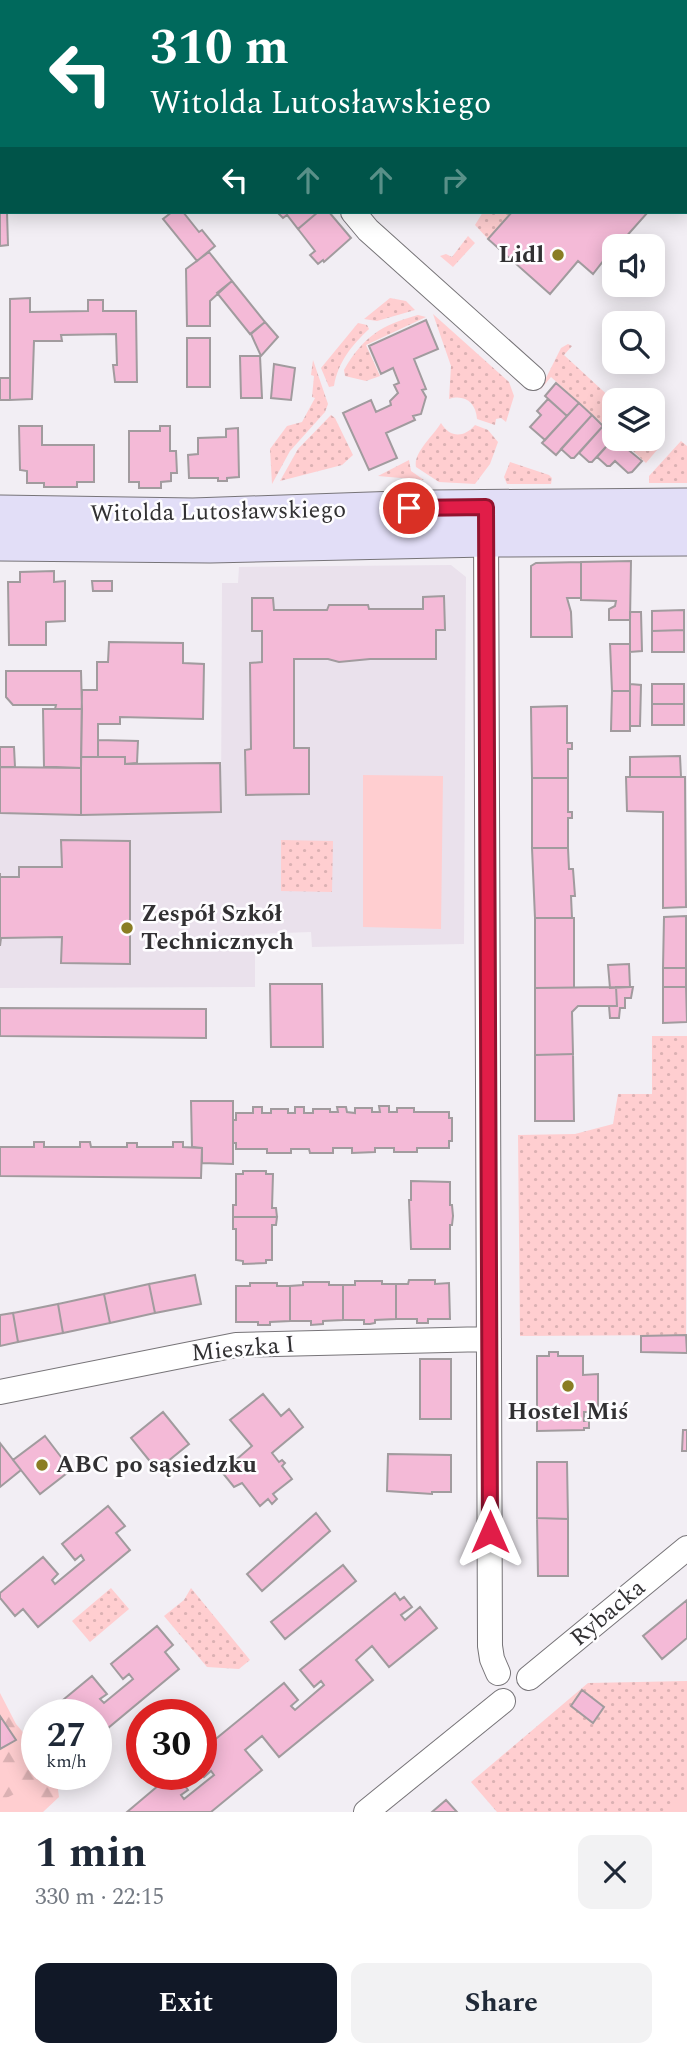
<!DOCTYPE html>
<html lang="en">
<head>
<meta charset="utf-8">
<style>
  body { margin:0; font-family:Spectral,serif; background:#f2f2f3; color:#1f2937; height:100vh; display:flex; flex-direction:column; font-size:26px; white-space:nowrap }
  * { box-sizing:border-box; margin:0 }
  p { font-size:23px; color:#747a83 }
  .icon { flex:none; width:38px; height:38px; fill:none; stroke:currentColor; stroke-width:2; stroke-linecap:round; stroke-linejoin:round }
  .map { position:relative; height:1812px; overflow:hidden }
  .panel { display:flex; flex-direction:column; background:#fff; flex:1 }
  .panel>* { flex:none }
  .guide { position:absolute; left:0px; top:0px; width:688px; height:214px; box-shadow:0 4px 18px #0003; background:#00695c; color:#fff; overflow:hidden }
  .tools { position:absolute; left:602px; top:234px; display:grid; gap:14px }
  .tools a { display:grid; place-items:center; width:63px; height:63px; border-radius:14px; background:#fff; box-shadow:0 4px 18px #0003; font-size:35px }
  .speed { position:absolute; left:21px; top:1699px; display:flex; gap:14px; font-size:35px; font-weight:700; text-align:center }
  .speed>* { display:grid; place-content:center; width:91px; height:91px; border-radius:50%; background:#fff; box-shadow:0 4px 18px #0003; line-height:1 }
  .speed small { font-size:18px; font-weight:400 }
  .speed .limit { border:10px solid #d22; background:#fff; color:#111 }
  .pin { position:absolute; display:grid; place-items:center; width:60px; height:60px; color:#fff; margin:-30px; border:4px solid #fff; border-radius:50%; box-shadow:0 2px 7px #0007 }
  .me { position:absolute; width:77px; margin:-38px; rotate:0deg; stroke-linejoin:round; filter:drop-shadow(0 0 5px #0008) }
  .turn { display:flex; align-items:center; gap:24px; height:147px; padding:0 35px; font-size:32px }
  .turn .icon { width:91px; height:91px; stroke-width:2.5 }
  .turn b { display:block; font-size:49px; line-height:60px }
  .lanes { display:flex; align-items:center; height:66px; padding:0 35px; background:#0003; justify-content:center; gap:35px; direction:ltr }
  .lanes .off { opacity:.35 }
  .round { display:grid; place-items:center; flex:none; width:74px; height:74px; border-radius:14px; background:#f2f2f3 }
  .headline { display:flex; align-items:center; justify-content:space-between; height:119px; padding:0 35px }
  h1 { font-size:42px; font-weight:700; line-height:52px }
  .action { display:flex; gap:14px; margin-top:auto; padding:14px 35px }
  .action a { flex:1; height:80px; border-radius:14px; background:#111827; color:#fff; font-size:28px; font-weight:700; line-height:80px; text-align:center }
  .action a+a { background:#f2f2f3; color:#1f2937 }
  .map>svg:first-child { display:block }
</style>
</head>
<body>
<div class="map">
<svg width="687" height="1812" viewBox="0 0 687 1812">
  <defs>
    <pattern id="green-dots" width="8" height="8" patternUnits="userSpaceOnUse" patternTransform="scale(1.75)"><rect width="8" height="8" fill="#ffced0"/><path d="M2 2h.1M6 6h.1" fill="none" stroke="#dbb1b3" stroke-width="1.8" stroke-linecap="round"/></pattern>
    <pattern id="forest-firs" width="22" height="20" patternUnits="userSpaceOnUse" patternTransform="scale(1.75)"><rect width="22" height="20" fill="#ffced0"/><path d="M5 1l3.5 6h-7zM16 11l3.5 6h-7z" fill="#dbb1b3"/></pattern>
  </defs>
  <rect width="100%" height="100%" fill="#f2eef4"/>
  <!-- built -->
  <path fill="#eae1ec" d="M451 565 466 577 464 944 312 947 311 932 255 934V987L0 988V813L81 815 221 811 222 583H238L239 567Z"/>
  <!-- green -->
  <path fill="url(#green-dots)" d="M483 212H512L488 239 475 225Z
    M468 236 475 243 453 267 440 256 446 254 452 257Z
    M390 298 406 301 415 310 377 321 364 319Z
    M433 314 509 382 514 396 506 422 501 418 496 419 495 425 477 419C476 403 465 394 449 399L451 366Z
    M418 315 426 317 366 345 380 376 366 381 345 376 344 370C363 337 381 325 418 315Z
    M358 323 367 325 369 329C352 345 338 362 334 386L329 387 321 368Z
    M568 344 572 346 564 355 614 401V434L551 377 540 390 561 348Z
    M313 360 328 404 325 412 290 451 272 484 270 449 287 426 302 422 315 398 312 397 314 376 311 375Z
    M331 415 335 418 353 455 342 465 280 481 298 449Z
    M441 423C450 438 464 438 475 425L488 430 498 442 490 464 475 484 439 482 416 467C413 453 433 436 441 423Z
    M653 436 662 444 646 463 620 439H653Z
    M681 441 687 446V483H649V476Z
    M409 460 411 471 424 480 378 476Z
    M510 462 549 475 552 478 551 484H507L504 477Z
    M281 840 333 841 332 892 281 891Z
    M652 1036H687L686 1335 520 1336 518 1135 575 1134 613 1124 618 1094H652Z
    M111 1588 129 1609 90 1642 72 1621Z
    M191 1588 250 1660 239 1669 207 1667 164 1616 184 1600Z
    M687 1681V1812H497L471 1782 588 1683Z"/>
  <!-- forest -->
  <path fill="url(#forest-firs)" d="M0 1693 16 1724 37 1749V1774L56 1775 59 1797 43 1812H0Z"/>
  <!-- pitch -->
  <path fill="#ffced0" d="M363 775 443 776 441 929 363 927Z
    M27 1788 38 1812H0V1801Z
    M687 1794V1812H663Z"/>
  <!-- building -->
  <path fill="#f4bad7" stroke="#a19b9e" stroke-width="2" d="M54 0H83L84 1 55 2Z
    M236 0H290L291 2H237Z
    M290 0H339L337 2Z
    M0 91H2L0 133Z
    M0 207 2 212H7L8 245 0 246Z
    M172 212H183L199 232 202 230 215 246 197 261 163 219Z
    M277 212H318L298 229 287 215 283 218Z
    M318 212H329L351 238 324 262 323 260 318 264 310 255 315 251 298 229Z
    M512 212H648L617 247H614L593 274 578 261 550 294 488 239Z
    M209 252 232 281 210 301V326H187L186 269Z
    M232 281 265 322 250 334 217 293Z
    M30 298V312L88 311V300H103V311H136L137 382H115L113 365H117L116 334 61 335 62 341H34L32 399 10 400V299Z
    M426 320 438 349 414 359 426 389 422 390 426 397 421 414 413 416 415 420 386 433 397 458 369 470 343 413 371 400 376 412 391 405 390 401 398 393 394 385 399 383 393 368 381 374 369 346Z
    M265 322 278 337 261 356 251 334Z
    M187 338H210V387H187Z
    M240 356H260L262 398H241Z
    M274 364 295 368 291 400 271 398Z
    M0 378H10V400H0Z
    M556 383 579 403 567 416 545 396Z
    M548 399 567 416 545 440 530 427 541 415 537 411Z
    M579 403 592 415 556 455 542 443Z
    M592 415 603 426 574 458H571L561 449Z
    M19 426H42V445H94V482H77V487H44V483H27V471L20 470Z
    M160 426H170V451H176L177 473H171V481L161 482V488H139V482H129V431H160Z
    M603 426 614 438 592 462H589L579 453Z
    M238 428 239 477 227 478V481H218V478H189L188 455 198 454V438L226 437V429Z
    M614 438 642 461 632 472 628 473 615 461 610 466H607L597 457Z
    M631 561 630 620H609V609L615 606 616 601 581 600V562Z
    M581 562V598H567L571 612 572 637H531V566L536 563Z
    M54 571V582L65 581V621L46 622V645H9L8 582H20V572Z
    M92 581H112V591H93Z
    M444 596 445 630H436V659H370L339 662 328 659H294V748H309V794L246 795 245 750 251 749 250 663 262 662V631H252V598H273L274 610H327L329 605H368L369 609H423V597Z
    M684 610V630L652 631V611Z
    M630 612H641L642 651 630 652Z
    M684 630V652H652V631Z
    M109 642 183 643V663L204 664 203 719 120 717V724H98V757H81L82 690H97V662H108Z
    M610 644H630V691H612Z
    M6 671H81L82 709H55L56 705H13L6 697Z
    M630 684 641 685 640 726H630Z
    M652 684H684V704H652Z
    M612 691H630V731H611Z
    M652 704H684V725H652Z
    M567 706V743H572V749H568V778H532L531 707Z
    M43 709H82L81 768 44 767Z
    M98 740 138 741 137 763 125 764V757H98Z
    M0 747H14L15 767H0Z
    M680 756 681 777H630V757Z
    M81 757H125V764L220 763 221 812 81 815Z
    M0 767 81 768V815L0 813Z
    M626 777H685L686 907 663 908V812L627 811Z
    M532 778H568V812H572V818H568V848H532Z
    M61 840 130 841V964L61 963 62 937 1 938 0 946V873V877H19V867H62Z
    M532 848H568L569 869H573L575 896H571L572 918H535Z
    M686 916V968H663L664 917Z
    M535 918H574V988H535Z
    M629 964 630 987 610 988 608 965Z
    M663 968H686V987H663Z
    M270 984H322L323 1047H271Z
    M616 987H633L631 998H625V1008H620L619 1018H610L609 1006H617Z
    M616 987 617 1006H578L572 1012 573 1054 535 1055V988Z
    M663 987H686L687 1022 663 1023Z
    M0 1008 206 1009V1038L0 1036Z
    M573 1054 574 1121H535V1055Z
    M191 1101H233V1164L202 1163V1148L192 1147Z
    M379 1106H389V1112H397V1108H414V1112H449V1118H452V1141H449V1148H417V1152H394V1148H375V1152L352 1153V1148H333V1153H310L309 1149H291V1153H267V1149H236V1143H233V1120H236V1113H253V1107H262V1113H271V1109H288V1113H295V1107H304V1113H313V1109H330V1112H338L337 1107H346L347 1112 355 1113V1108H372V1112H380Z
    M34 1142H44V1147H80V1142H90L91 1147H127V1143H137V1147H173V1142H183V1147L202 1148 201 1178 0 1176V1147H34Z
    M243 1171H266V1174H273L272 1208H276L277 1217H233V1205H236V1174H243Z
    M411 1181 450 1182V1205H452L453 1216 452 1225H450V1249H411L409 1200H411Z
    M233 1217H277L276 1225H272V1260H266V1263L243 1264V1261L236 1260V1229H233Z
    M195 1275 201 1304 155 1313 149 1284Z
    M409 1280H435V1284L449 1283 450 1319H428V1323H417V1319H396V1284H408Z
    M355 1281H382V1284H396V1319L375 1320V1323L370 1324H364V1320H343V1285H355Z
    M303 1282H329V1285H343V1320L323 1321V1324L311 1325V1321H290V1286L303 1285Z
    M250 1283H277V1286H290V1321L270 1322V1325H258V1322H236V1286H250Z
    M149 1284 155 1313 110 1323 104 1294Z
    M104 1294 110 1323 63 1333 58 1304Z
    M58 1304 63 1333 18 1342 13 1313Z
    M13 1313 18 1342 0 1346V1315Z
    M686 1335 687 1353 641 1352V1336Z
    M549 1352H558V1356H583V1375L598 1374V1412H584V1421H589V1428H584V1430L537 1431V1356H549Z
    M420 1359H451V1419H420Z
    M263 1394 281 1416 289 1409 303 1427 272 1453 279 1462 282 1460 285 1463 282 1466 292 1479 273 1494 277 1499 272 1504 268 1499 260 1506 242 1483 234 1487 221 1471 224 1469 221 1465 227 1461 230 1465 252 1446 230 1420Z
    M163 1412 189 1444 157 1470 131 1438Z
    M683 1430H687V1451H682Z
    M45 1436 71 1470 40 1494 13 1460Z
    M0 1443 21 1470 0 1487Z
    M388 1454 451 1455V1492H432V1494L387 1491Z
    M537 1462H567L568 1519 537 1518Z
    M108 1506 125 1526 116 1533 130 1550 38 1627 23 1609 15 1616 0 1598V1593L43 1557 58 1574 52 1580 55 1584 84 1560 81 1555 75 1560 62 1544Z
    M316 1513 330 1531 262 1591 247 1574Z
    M537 1518 568 1519V1576H538Z
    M343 1565 356 1581 285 1639 271 1622Z
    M395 1593 400 1600 404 1597 412 1607 401 1615 405 1620 420 1607 437 1628 389 1667 372 1646 356 1660 373 1680 279 1757 262 1736 245 1750 262 1770 211 1812H127L172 1774H176L188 1790 181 1795 184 1799 214 1775 211 1771 204 1777 201 1773V1751L284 1683 298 1700 291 1706 295 1710 324 1685 321 1681 314 1687 300 1670Z
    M687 1600V1638L662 1659 643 1636Z
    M157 1626 173 1645 165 1652 179 1669 96 1738V1715L46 1714 92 1676 107 1694 100 1699 104 1703 133 1679 129 1674 123 1679 111 1664Z
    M582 1690 604 1707 593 1723 571 1706Z
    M0 1716 16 1740 0 1749Z
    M446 1800 457 1812H432Z"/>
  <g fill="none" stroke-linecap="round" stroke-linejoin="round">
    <!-- minor casing -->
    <g stroke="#777478" stroke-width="26">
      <path id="minor" d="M184 0 186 2
        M367 2 369 0
        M353 212 368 230 533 378
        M486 524 490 1646 492 1659 498 1673
        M0 1392 236 1345 489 1339
        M529 1678 687 1548
        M366 1812 503 1701"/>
    </g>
    <!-- secondary casing -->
    <g stroke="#777478" stroke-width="37">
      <path id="secondary" d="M0 513 193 516 428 508 687 506
        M0 543 210 545 486 539 687 538"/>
    </g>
    <!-- minor -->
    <use href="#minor" stroke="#fff" stroke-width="24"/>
    <!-- secondary -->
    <use href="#secondary" stroke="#e2def7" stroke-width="35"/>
  </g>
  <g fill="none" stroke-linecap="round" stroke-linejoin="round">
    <!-- route casing -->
    <g stroke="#92132f" stroke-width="18">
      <path id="route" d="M409 508 486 507 490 1532"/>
    </g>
    <!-- route -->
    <use href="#route" stroke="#e11d48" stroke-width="12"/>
  </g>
  <!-- markers -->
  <g fill="#8a7d23" stroke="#fefdff" stroke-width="2.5">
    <circle cx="558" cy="255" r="7"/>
    <circle cx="127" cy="928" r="7"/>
    <circle cx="568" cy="1386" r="7"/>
    <circle cx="42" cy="1465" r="7"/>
  </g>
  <g text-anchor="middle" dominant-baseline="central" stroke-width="5" stroke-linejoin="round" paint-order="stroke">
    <!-- poi labels -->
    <g font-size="24" font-weight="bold" fill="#313032" stroke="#fefdff" text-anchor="start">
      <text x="544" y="255" text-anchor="end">Lidl</text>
      <text x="141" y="914">Zespół Szkół<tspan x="141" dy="28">Technicznych</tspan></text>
      <text x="568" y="1412" text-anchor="middle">Hostel Miś</text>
      <text x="56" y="1465">ABC po sąsiedzku</text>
    </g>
    <!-- street labels -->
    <g font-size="24" fill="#313032" stroke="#fefdff">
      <text transform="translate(218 512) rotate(-1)">Witolda Lutosławskiego</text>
      <text transform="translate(243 1349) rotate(-5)">Mieszka I</text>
      <text transform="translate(608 1613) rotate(-40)">Rybacka</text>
    </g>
  </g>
</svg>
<div class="tools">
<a><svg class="icon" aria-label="sound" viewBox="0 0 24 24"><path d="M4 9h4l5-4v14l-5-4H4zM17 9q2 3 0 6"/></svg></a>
<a><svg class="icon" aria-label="search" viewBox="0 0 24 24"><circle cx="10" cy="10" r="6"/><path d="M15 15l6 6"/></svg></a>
<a><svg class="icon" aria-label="layers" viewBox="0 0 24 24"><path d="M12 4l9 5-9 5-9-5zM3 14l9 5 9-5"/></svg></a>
</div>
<div class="speed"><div>27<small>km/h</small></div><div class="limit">30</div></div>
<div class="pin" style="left:409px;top:508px;background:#d93025"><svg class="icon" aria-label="arrive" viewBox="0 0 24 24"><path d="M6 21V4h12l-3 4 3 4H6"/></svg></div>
<svg class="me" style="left:490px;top:1532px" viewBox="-20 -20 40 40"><path d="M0-17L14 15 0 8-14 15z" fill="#e11d48" stroke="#fff" stroke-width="4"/></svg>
<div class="guide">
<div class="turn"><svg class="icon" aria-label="left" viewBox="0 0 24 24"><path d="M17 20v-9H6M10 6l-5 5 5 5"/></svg><div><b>310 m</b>Witolda Lutosławskiego</div></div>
<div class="lanes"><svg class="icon" aria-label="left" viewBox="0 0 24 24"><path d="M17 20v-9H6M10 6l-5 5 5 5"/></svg><svg class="icon off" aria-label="ahead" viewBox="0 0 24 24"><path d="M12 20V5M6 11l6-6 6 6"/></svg><svg class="icon off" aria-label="ahead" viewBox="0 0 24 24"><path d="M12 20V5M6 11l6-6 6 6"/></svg><svg class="icon off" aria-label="right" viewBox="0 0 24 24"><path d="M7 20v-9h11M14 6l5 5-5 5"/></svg></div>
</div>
</div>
<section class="panel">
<div class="headline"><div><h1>1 min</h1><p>330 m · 22:15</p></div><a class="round"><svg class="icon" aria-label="close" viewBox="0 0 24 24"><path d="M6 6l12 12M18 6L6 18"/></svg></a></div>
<div class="action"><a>Exit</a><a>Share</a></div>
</section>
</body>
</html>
